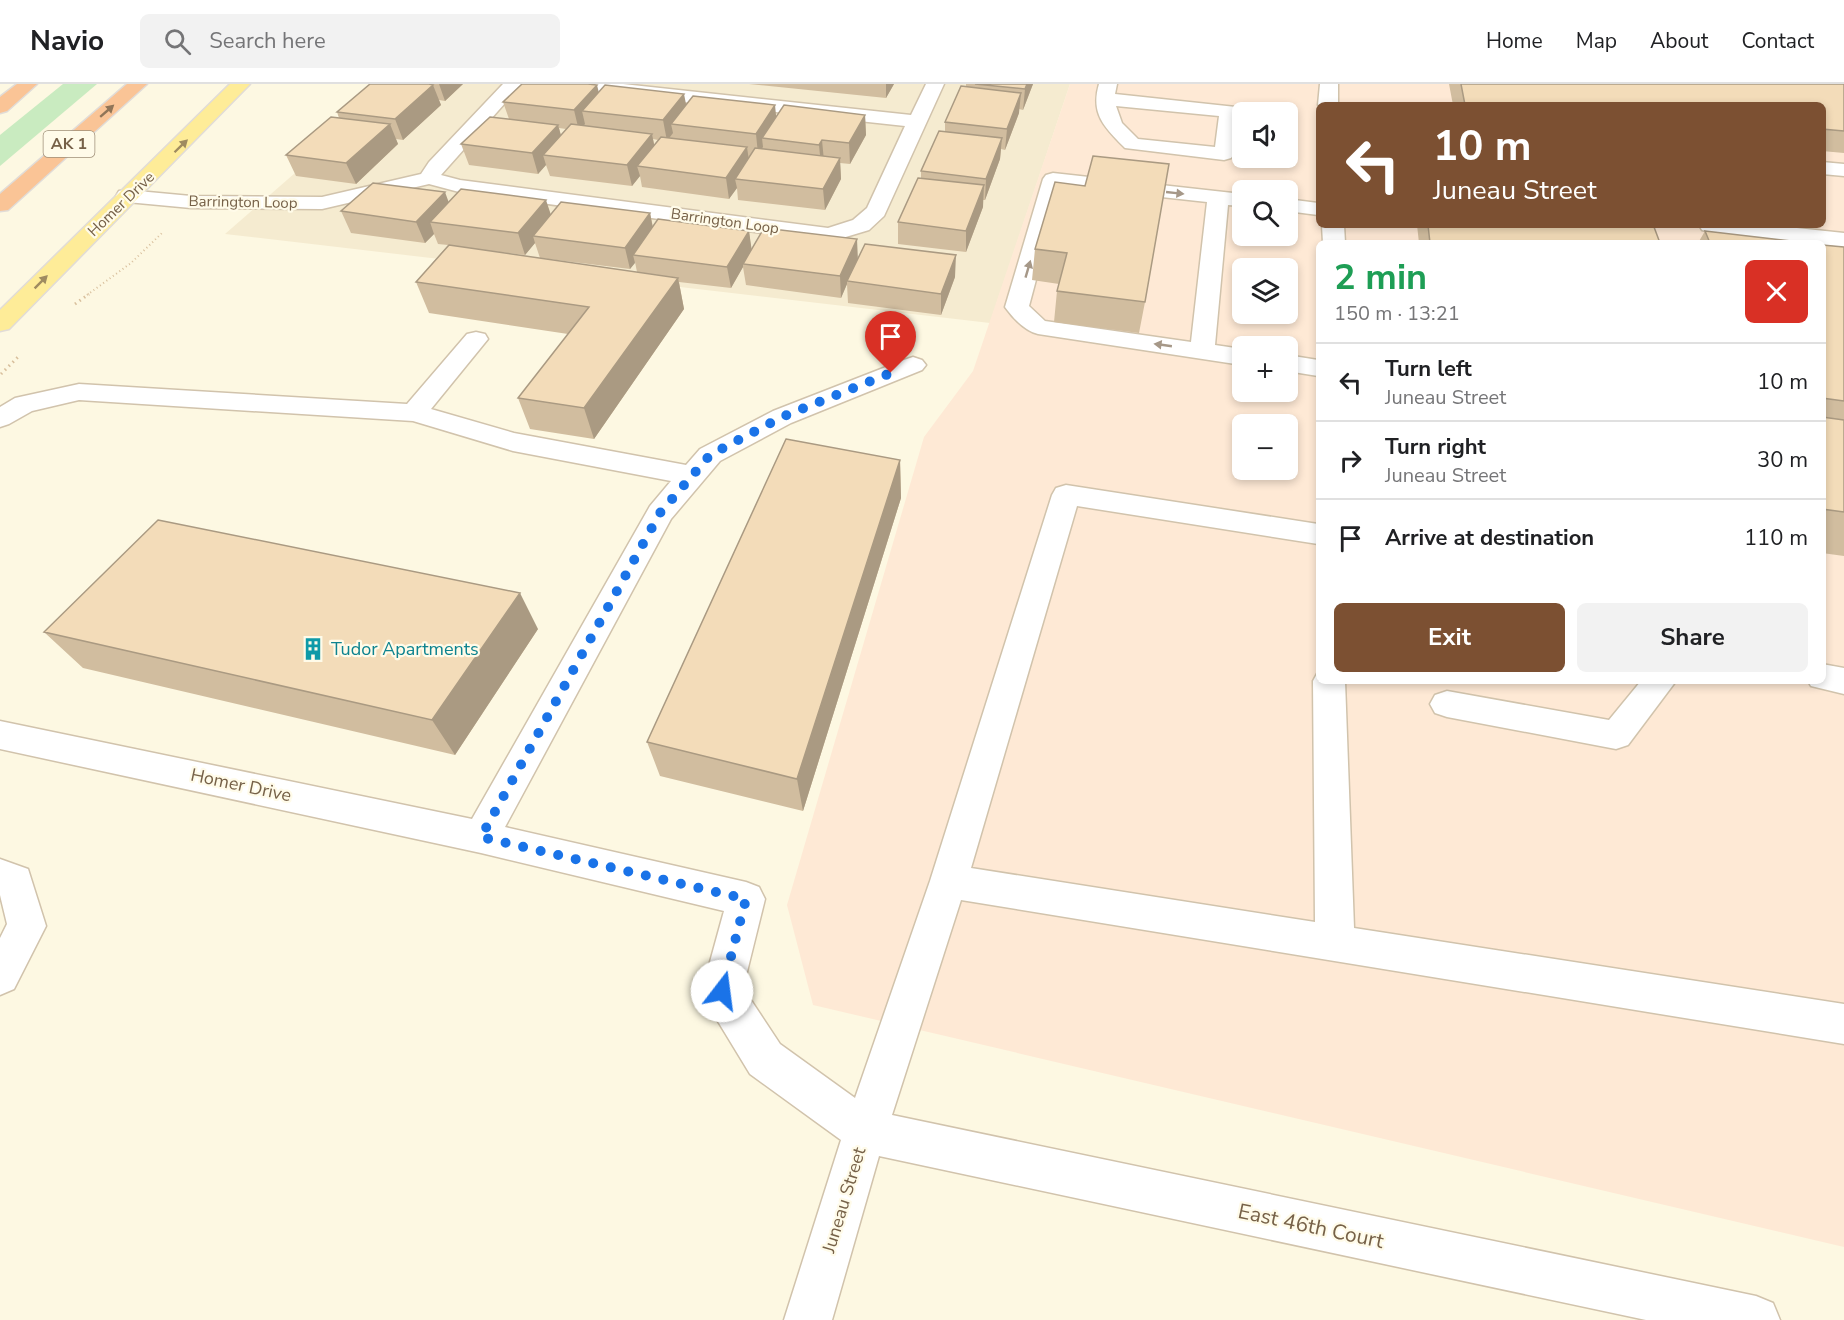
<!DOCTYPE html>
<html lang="en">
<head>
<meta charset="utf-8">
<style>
  body { margin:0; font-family:"Nunito Sans",sans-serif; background:#f2f2f2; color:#202124; height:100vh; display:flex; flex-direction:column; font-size:22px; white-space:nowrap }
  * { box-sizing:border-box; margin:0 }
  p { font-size:20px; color:#757577 }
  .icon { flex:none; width:33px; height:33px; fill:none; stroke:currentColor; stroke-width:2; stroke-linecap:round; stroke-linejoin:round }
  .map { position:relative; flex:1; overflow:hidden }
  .side { position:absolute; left:1316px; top:156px; width:510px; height:444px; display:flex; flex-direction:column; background:#fff; border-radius:9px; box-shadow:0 3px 9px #0003 }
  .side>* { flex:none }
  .hud { position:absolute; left:1316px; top:18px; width:510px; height:126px; border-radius:9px; box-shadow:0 3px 9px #0003; background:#7c5032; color:#fff; overflow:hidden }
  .fabs { position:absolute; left:1232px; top:18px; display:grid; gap:12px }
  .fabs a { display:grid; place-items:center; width:66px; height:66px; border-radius:9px; background:#fff; box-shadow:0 3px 9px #0003; font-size:30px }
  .pin { position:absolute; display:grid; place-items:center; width:51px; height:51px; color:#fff; margin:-62px -26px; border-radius:50% 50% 50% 0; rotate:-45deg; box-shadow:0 0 6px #0007 }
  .pin .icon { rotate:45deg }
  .me { position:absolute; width:66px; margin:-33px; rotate:15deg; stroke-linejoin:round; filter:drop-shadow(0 0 4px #0008) }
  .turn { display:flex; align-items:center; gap:21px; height:126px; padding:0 18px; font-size:27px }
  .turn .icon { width:78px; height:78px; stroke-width:2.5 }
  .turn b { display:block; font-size:42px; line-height:51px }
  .round { display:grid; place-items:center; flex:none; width:63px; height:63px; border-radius:9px; background:#f2f2f2 }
  .overview { display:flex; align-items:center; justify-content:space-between; height:102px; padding:0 18px }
  h1 { font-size:36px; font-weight:700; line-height:45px; color:#1e9e55 }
  .action { display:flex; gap:12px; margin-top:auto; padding:12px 18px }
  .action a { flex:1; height:69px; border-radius:9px; background:#7c5032; color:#fff; font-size:24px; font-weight:700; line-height:69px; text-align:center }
  .action a+a { background:#f2f2f2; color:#202124 }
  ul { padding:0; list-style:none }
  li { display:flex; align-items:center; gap:18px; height:78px; padding:0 18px; border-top:2px solid #e0e0e0 }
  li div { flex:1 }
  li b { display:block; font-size:22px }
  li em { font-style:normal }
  header { display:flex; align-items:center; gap:36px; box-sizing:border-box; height:84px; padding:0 30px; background:#fff; border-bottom:2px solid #e0e0e0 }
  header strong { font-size:28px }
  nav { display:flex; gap:33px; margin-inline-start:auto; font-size:21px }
  .search { width:420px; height:54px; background:#f2f2f2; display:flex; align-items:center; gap:15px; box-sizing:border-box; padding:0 21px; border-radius:9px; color:#757577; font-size:22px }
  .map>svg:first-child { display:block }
</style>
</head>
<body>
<header>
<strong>Navio</strong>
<div class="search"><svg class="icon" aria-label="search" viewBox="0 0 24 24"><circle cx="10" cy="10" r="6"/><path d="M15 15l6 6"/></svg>Search here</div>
<nav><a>Home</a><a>Map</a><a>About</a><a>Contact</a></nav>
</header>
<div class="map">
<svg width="1844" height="1236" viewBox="0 0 1844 1236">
  <rect width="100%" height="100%" fill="#fdf8e2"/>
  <!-- residential -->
  <path fill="#f5ebd0" d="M397 0H1070L990 239 225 150Z"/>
  <!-- commercial -->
  <path fill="#fee9d5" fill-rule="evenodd" d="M1070 0H1844V1163L813 921 787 821 924 353 973 287ZM1318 21H1822V141H1318ZM1242 28H1287V74H1242ZM1242 106H1287V152H1242ZM1318 159H1822V597H1318ZM1242 184H1287V230H1242ZM1242 262H1287V308H1242ZM1242 340H1287V386H1242Z"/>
  <!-- green -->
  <path fill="#c9ebc0" d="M63 0H97L0 82V51Z"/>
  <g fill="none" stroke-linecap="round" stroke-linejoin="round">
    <!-- minor casing -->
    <g stroke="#d1c3ac" stroke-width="3">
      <path id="minor" d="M503 0H522L441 91 460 96 828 144 853 136 867 124 905 42 572 6 565 4 563 0H623L911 31 926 0H944L884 132 869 146 829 158 459 108 429 100 322 125 191 124 127 118 119 117 116 112 119 107 127 106 191 112 322 113 421 90 429 78Z
        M1099 0H1117L1115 10 1236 23 1239 27 1234 70 1231 74 1224 76 1125 64C1105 44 1090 30 1099 0ZM1116 22 1219 32 1215 63 1138 55 1122 39Z
        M1320 0H1338V21H1318Z
        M1822 78 1844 80V92L1822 90Z
        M1053 89 1242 110V122L1228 121 1215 261 1242 265V281L1038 250C1025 247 1013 234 1005 223L1043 95 1046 91ZM1061 102 1207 118 1191 258 1045 237 1029 222Z
        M1287 115 1318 119V131L1287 127Z
        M1322 141H1344L1345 159H1323Z
        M1699 141H1769L1844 149V163L1710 148 1702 146Z
        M476 248 485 250 488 255 431 325 514 349 686 381 700 365 773 327 904 276 913 273 922 276 926 281 922 286 791 339 720 377 671 435 505 743 746 798 759 803 765 815 743 904 780 960 855 1014 930 797 1052 411 1056 404 1066 401 1318 440V460L1077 422 971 784 1315 838 1313 597 1318 588V597H1345L1354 844 1844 920V960L961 816 892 1031 1756 1212 1773 1219 1780 1236H1646L879 1072 832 1236H784L841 1056 750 990 708 921 702 907 724 827 481 769 0 665V637L472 735 650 422 671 397 513 367 413 337 79 316 32 327 9 340 0 343V323L15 314 79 300 407 320 467 250Z
        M1287 271 1318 276V292L1287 287Z
        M1822 580 1844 584V610L1811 602 1808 597H1822Z
        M1641 597H1676L1628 661 1616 665 1447 633 1435 629 1430 620 1435 611 1447 607 1609 636Z
        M0 775 28 785 46 842 14 905 0 911V854L7 840 0 811Z"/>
    </g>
    <!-- major casing -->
    <g stroke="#e1dcd7" stroke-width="3">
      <path id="major" d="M230 0H250L9 245 0 247V226Z"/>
    </g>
    <!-- highway casing -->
    <g stroke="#e1dcd7" stroke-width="3">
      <path id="highway" d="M17 0H37L7 27 0 29V13Z
        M127 0H147L8 126 0 127V110Z"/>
    </g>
    <!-- path-far1 -->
    <path stroke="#d8bf9c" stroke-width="2" stroke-dasharray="1 3" stroke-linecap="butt" d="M87 211 131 179 162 149"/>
    <!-- path -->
    <path stroke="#d8bf9c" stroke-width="3" stroke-dasharray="1.5 4" stroke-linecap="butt" d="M75 220 89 210
      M1 290 19 272"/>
    <!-- minor -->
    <use href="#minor" fill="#fff" fill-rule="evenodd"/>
    <!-- major -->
    <use href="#major" fill="#feec98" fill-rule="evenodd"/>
    <!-- highway -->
    <use href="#highway" fill="#fac496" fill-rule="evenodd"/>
  </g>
  <!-- wall -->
  <path fill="#d1bd9f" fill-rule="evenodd" d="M370 0H463L445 17 439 16 441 21 403 56 396 55 398 60 356 100 296 92 286 71 339 34 337 28Z
    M749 0H894L886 14Z
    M966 0H1033L1023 26 1019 25V29L1005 66 1001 65 1000 75 985 116H983V123L966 168 898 160V138L921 94V87L945 48V38L966 3Z
    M1449 0H1844V69L1822 67V21H1453Z
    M599 9 776 33 865 31 866 51 850 80 840 79 841 95 825 126 738 116 737 104 729 115 642 103 640 92 632 102 550 92 546 81 538 90 469 81 461 60 509 35 503 18ZM559 44 566 45 561 52ZM653 55 658 56 654 61Z
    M1055 98 1145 218 1139 249 1054 238 1057 207 1059 200 1032 196 1035 165Z
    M449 118 551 131 650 129 653 143 749 147 751 165 858 174 955 193 941 231 848 219 847 200 841 214 746 201 743 183 731 204 679 198 684 225 594 355 530 345 518 314 568 250 429 229 416 198 448 161 438 160 434 150 425 159 351 149 341 127ZM535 159 540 174 630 185 635 178 637 188 483 166 525 171Z
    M1417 141H1637L1660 159H1419Z
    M1705 147 1809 159H1698Z
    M1822 161 1844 163V472L1822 469Z
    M900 376 901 414 803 727 660 692 647 658Z
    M538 545 455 671 83 584 44 548Z"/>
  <!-- shaded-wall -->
  <path fill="#aa9a82" d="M439 0H463L445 17Z
    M886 0H894L886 14Z
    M1027 0H1033L1023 26 1025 5Z
    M433 1 441 21 403 56 395 35Z
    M597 1 602 21 582 27 585 40 579 47 574 26Z
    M1021 9 1019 29 1005 66 1007 45Z
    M684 10 688 30 671 40 673 49 667 57 663 36Z
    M775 21 777 41 762 54 763 63 758 70 756 50Z
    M865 31 866 51 850 80 849 59Z
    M390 40 398 60 356 100 346 79Z
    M558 41 564 62 543 71 546 81 538 90 532 69Z
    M652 50 656 70 637 82 640 92 632 102 627 81Z
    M1002 54 1000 75 985 116 986 95Z
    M822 56 824 77 821 82 819 61Z
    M747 63 750 84 735 95 737 104 729 115 726 94Z
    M840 74 841 95 825 126 823 105Z
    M984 101 983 123 966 168V147Z
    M445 108 453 130 430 138 434 150 425 159 416 138Z
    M546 116 553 137 533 152 535 159 525 171 518 149Z
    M650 129 654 150 633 171 635 179 630 185 625 164Z
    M749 147 752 168 743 180V183L731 204 727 183Z
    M857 155 858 177 847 197V200L841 214 840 192Z
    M956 171 955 193 941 231V210Z
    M678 194 684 225 594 355 584 324Z
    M900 376 901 414 803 727 797 695Z
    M520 509 538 545 455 671 432 636Z"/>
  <!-- building -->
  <path fill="#f3dcb9" stroke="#aa9a82" stroke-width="1.5" d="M370 0H429L433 1 395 35 337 28Z
    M522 0H588L597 1 574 26 503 18Z
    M975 0H1027L1025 5Z
    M1461 0H1844V47L1822 45V21H1465Z
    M605 1 684 10 663 36 582 27Z
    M961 2 1021 9 1007 45 945 38Z
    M693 12 775 21 756 50 671 40Z
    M784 21 865 31 849 59 822 56 819 61 762 54Z
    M331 33 390 40 346 79 286 71Z
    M490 33 558 41 532 69 461 60Z
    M571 40 652 50 627 81 543 71Z
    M939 47 1002 54 986 95 921 87Z
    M661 53 747 63 726 94 637 82Z
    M755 64 840 74 823 105 735 95Z
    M1093 72 1169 80 1145 218 1057 207 1067 169 1035 165 1055 98 1085 102Z
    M918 94 984 101 966 147 898 138Z
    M373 99 445 108 416 138 341 127Z
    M461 105 546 116 518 149 430 138Z
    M561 118 650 129 625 164 533 152Z
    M658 135 749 147 727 183 633 171Z
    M1428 141H1637L1654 143 1660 159H1430Z
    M764 144 857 155 840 192 743 180Z
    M1705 147 1809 159H1710Z
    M865 160 956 171 941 210 847 197Z
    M449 161 678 194 584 324 518 314 589 223 416 198Z
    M1822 161 1844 163V317L1822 314Z
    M1822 333 1844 336V428L1822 425Z
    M786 355 900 376 797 695 647 658Z
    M158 436 520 509 432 636 44 548Z"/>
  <!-- one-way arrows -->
  <defs><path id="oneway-solid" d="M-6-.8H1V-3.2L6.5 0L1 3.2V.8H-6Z" transform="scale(1.5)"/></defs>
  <use fill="#907558" href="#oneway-solid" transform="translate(107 27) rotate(-41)"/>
  <g fill="#9f8b60">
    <use href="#oneway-solid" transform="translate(181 62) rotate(-44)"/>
    <use href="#oneway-solid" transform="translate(41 198) rotate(-45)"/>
  </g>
  <g fill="#a69888">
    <use href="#oneway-solid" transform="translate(1175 109) rotate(6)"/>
    <use href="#oneway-solid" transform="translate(1028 185) rotate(-74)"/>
    <use href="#oneway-solid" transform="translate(1163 261) rotate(-172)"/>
  </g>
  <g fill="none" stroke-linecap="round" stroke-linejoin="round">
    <!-- route -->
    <path stroke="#1a73e8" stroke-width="10" stroke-dasharray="0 18" d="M722 907 746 815 481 753 660 429 710 371 782 333 891 289"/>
  </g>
  <!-- icons -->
  <defs>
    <g id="building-bare" transform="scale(1.8)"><path d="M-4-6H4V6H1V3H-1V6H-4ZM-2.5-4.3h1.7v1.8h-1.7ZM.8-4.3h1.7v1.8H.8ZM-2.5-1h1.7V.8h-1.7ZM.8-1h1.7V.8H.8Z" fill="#0f9aa8" stroke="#fffbe9" stroke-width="2.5" paint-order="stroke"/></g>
  </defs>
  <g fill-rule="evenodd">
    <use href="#building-bare" x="313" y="565"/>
  </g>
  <g text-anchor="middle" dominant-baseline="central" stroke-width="4.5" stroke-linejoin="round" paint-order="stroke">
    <!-- far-street labels -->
    <g font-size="15" fill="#766148" stroke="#fffbe9">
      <text transform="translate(243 118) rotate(1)">Barrington Loop</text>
      <text transform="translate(121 120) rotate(-44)">Homer Drive</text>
      <text transform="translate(725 137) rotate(8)">Barrington Loop</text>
    </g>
    <!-- shield labels -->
    <rect fill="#fffbe9" stroke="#9f8f78" stroke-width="1.5" x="43.5" y="47" width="51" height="26" rx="4.5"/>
    <g font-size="16" font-weight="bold" fill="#766148">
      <text x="69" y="60">AK 1</text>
    </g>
    <!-- culture labels -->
    <g font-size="18" fill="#0d838f" stroke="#fffbe9" text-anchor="start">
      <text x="331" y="565">Tudor Apartments</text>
    </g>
    <!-- street labels -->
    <g font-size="18" fill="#766148" stroke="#fffbe9">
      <text transform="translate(241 701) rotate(12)">Homer Drive</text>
      <text transform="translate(844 1116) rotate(-73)">Juneau Street</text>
    </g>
    <!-- near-street labels -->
    <g font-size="21" fill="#766148" stroke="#fffbe9">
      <text transform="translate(1311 1142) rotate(12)">East 46th Court</text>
    </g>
  </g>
</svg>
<div class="fabs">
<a><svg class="icon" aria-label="sound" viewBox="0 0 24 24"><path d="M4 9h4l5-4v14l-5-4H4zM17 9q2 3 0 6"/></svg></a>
<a><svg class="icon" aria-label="search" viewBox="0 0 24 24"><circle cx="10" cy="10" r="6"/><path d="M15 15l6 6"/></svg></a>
<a><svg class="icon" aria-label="layers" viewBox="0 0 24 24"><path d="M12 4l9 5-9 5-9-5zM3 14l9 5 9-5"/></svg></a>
<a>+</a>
<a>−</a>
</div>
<div class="pin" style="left:891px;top:289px;background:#d93025"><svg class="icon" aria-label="arrive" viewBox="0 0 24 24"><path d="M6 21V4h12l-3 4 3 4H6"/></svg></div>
<svg class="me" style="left:722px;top:907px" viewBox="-20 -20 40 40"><circle r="19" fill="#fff"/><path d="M0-13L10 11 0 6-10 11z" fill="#1a73e8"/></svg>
<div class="hud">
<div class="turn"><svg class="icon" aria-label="left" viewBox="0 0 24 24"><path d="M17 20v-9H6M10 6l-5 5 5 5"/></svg><div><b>10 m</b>Juneau Street</div></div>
</div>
<section class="side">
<div class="overview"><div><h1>2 min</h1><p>150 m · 13:21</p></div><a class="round" style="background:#d93025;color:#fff"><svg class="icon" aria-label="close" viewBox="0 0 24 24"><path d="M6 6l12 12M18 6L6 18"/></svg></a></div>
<ul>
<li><svg class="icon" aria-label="left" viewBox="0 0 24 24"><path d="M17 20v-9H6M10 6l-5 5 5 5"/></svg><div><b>Turn left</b><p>Juneau Street</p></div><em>10 m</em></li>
<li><svg class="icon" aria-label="right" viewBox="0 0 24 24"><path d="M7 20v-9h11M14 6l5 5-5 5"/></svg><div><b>Turn right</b><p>Juneau Street</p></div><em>30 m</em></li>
<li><svg class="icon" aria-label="arrive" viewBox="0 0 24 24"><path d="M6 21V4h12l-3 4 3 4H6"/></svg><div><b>Arrive at destination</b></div><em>110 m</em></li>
</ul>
<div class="action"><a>Exit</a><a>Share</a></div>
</section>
</div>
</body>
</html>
